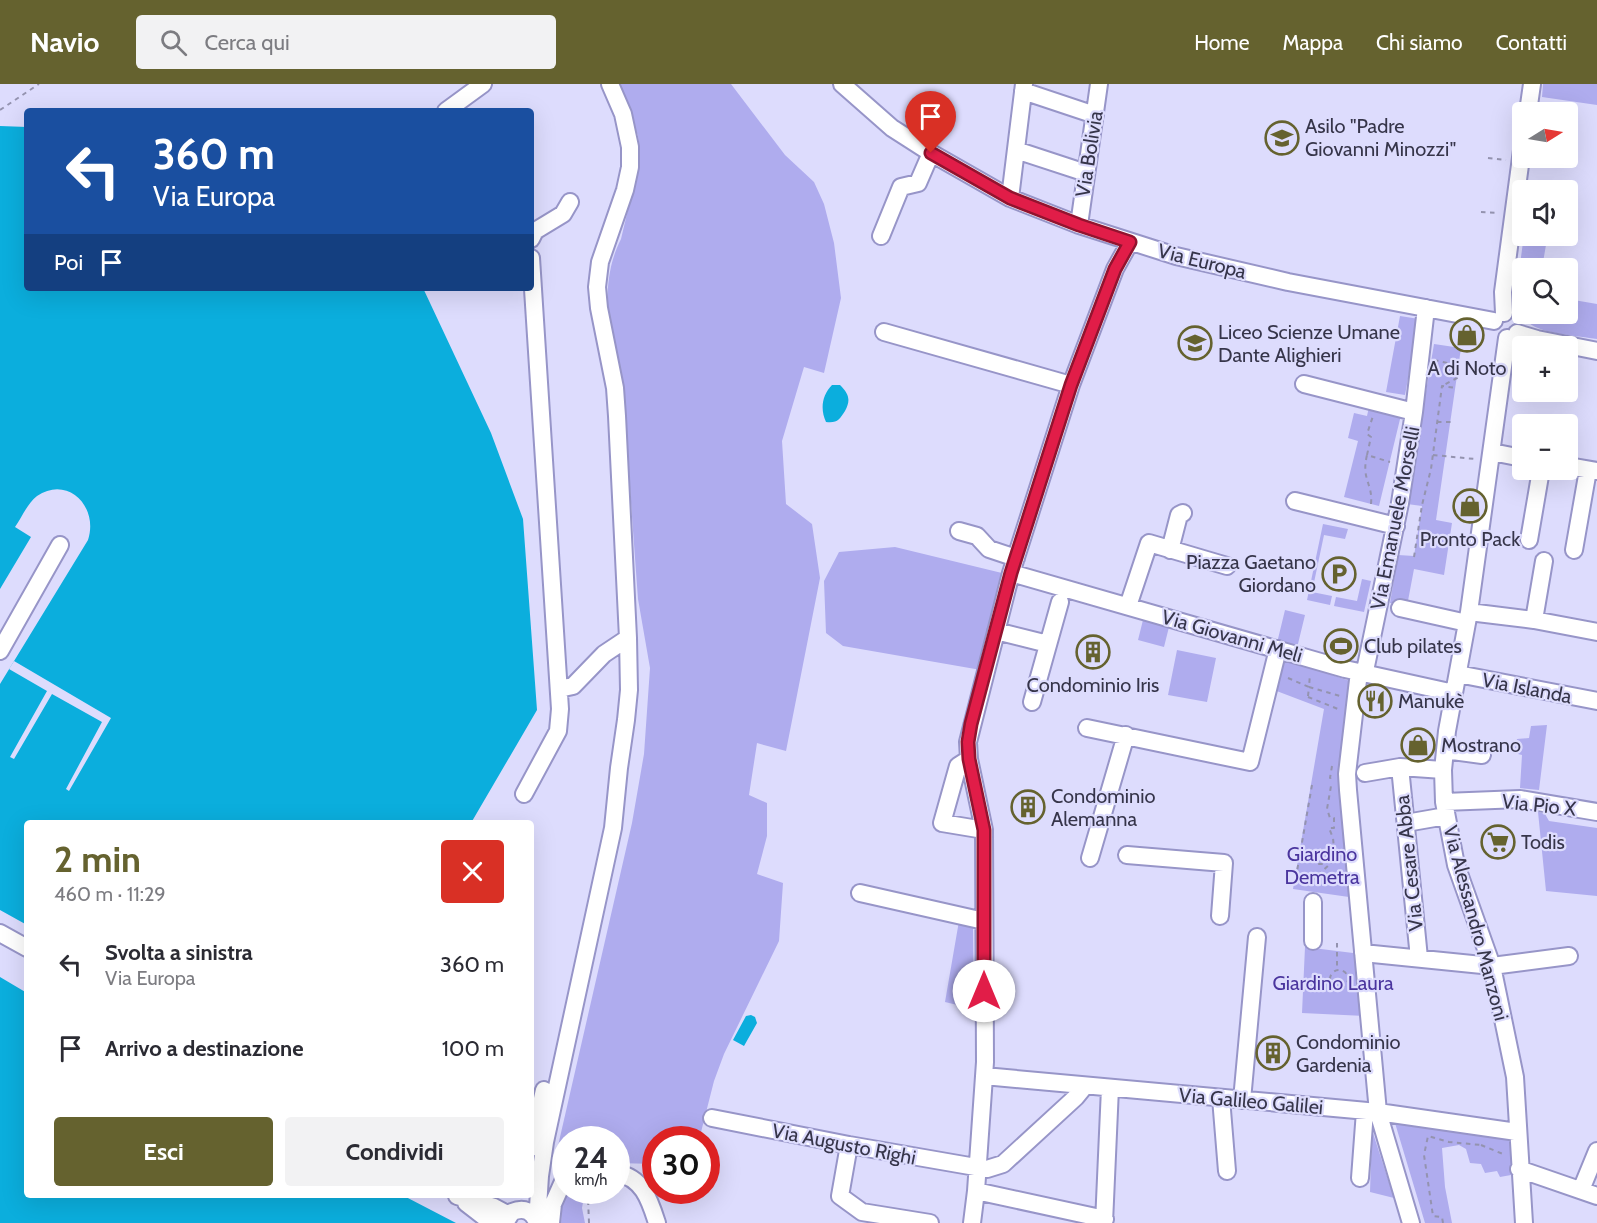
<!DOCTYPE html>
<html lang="it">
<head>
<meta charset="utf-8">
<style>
  body { margin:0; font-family:Cabin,sans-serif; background:#f2f2f3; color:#2b2b33; height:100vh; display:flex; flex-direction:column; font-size:22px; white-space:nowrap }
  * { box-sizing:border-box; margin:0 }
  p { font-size:20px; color:#7c7c81 }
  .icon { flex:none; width:33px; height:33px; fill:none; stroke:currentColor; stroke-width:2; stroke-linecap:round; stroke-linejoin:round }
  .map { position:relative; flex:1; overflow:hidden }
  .sheet { position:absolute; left:24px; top:736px; width:510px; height:378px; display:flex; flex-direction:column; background:#fff; border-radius:6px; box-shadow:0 6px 24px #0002 }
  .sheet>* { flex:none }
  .hud { position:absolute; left:24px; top:24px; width:510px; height:183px; border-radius:6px; box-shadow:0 6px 24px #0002; background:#1a4fa0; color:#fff; overflow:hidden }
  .needle { width:39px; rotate:79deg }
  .buttons { position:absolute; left:1512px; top:18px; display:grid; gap:12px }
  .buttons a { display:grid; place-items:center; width:66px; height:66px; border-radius:6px; background:#fff; box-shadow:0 6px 24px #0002; font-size:30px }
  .speed { position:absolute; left:552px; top:1042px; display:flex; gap:12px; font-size:30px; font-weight:700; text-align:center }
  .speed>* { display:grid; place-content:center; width:78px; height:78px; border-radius:50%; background:#fff; box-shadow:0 6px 24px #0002; line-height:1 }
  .speed small { font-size:15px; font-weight:400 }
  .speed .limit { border:9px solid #d22; background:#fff; color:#111 }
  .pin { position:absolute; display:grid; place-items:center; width:51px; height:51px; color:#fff; margin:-62px -26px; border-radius:50% 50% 50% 0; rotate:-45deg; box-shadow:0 0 6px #0007 }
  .pin .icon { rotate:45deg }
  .me { position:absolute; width:66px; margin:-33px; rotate:0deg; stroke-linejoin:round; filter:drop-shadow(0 0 4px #0008) }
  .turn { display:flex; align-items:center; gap:21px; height:126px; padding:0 30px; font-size:27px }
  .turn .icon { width:78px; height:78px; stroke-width:2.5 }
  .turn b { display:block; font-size:42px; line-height:51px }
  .then { display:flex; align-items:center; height:57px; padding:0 30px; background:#0003; gap:12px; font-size:22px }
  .round { display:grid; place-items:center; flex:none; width:63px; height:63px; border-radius:6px; background:#f2f2f3 }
  .overview { display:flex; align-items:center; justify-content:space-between; height:102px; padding:0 30px }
  h1 { font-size:36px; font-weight:700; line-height:45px; color:#65622f }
  .action { display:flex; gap:12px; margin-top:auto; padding:12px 30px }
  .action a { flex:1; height:69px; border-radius:6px; background:#65622f; color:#fff; font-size:24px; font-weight:700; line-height:69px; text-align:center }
  .action a+a { background:#f2f2f3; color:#2b2b33 }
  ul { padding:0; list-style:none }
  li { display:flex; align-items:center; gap:18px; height:84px; padding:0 30px }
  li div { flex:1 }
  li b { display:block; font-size:22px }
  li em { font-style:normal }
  header { display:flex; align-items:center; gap:36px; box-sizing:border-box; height:84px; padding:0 30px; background:#65622f; color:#fff }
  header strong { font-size:28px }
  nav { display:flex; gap:33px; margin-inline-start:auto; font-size:21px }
  .search { width:420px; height:54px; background:#f2f2f3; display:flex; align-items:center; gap:15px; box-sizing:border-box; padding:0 21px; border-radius:6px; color:#7c7c81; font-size:22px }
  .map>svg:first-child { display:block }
</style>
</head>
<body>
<header>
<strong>Navio</strong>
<div class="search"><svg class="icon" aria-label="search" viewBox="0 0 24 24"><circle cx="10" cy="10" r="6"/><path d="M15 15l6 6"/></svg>Cerca qui</div>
<nav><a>Home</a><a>Mappa</a><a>Chi siamo</a><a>Contatti</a></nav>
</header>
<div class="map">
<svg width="1597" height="1139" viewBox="0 0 1597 1139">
  <rect width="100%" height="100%" fill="#dddcfd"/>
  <!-- green -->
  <path fill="#afacee" d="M620 0H731L785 71 814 98 824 120 834 159 841 214 824 289 804 283 782 357 786 420 812 440 820 494 786 667 757 659 749 711 767 719V752L757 790 783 799 779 857 724 970 714 997 699 1056H656L655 1080 617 1079 616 1056H566L565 1076 555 1075 632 739 644 670 650 584 638 515 626 350C621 329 618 308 615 286 608 243 600 196 621 155L640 75 638 52Z
    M1543 0H1597V21L1542 13Z
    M1523 158 1546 161 1542 184H1522V230H1568V215L1597 220V255C1579 252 1542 250 1529 239 1523 233 1519 226 1515 219Z
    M1400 232 1419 235 1405 311 1386 308Z
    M1434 260 1461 264 1436 436 1452 439 1444 491 1414 485 1407 522 1390 519 1398 471 1414 472 1422 422 1407 420Z
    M1369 323 1401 331 1379 422 1344 413 1358 357 1348 354 1354 329 1367 332Z
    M1323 440 1348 445 1345 455 1324 451 1312 508 1332 512 1330 521 1307 516Z
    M895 463 1006 490 981 586 843 562 826 549 824 497 839 468Z
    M1362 495 1371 497 1364 528 1334 522 1336 513 1357 517Z
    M1285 526 1305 531 1297 564 1277 559Z
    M1143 536 1169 543 1164 563 1138 556Z
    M1177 566 1216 574 1207 618 1168 611Z
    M1280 574 1350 597 1345 713 1349 813 1293 805 1324 625 1274 606Z
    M1547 641 1539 706 1520 704 1522 671 1514 669 1517 655 1529 654 1531 642Z
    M1538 728 1545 730 1549 737 1597 744V812L1546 807Z
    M959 837 973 840 974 925 945 918Z
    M1305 863 1361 870 1365 932 1302 929Z
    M1395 1039 1511 1055V1091L1500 1093 1497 1087 1485 1089 1481 1080 1470 1079 1466 1065 1459 1061 1442 1064 1445 1103 1452 1139H1425Z
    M1372 1046 1394 1114 1370 1108Z
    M568 1107H585L582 1124 585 1139H561L562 1121Z"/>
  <!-- water -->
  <path fill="#0baedd" d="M0 42 27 43V204H423L491 349 523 435 537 626 471 739 27 740V841L0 826V600L88 456C99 422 67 391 37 412 27 420 22 433 15 443L31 453 0 505Z
    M832 301H840C849 310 851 316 845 327 839 336 838 339 826 338 820 325 822 311 832 301Z
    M0 893 27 909V1112H404L456 1139H0Z
    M751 931 755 933 757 939 744 962 733 956 746 932Z"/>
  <!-- pier -->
  <path fill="#dddcfd" d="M14 577 111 634 69 707 66 705 102 638 52 610 14 675 10 673 47 607 9 585Z"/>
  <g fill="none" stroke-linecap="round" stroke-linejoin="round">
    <!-- minor casing -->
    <g stroke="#9795c8" stroke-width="20">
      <path id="minor" d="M842 0 892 44 931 69 1010 114 1079 141 1176 172 1288 198 1494 237
        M1023 7 1095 31
        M446 27 483 0
        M1528 28 1532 0
        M1016 66 1086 89
        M1010 114 1024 0
        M1079 141 1099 0
        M881 152 901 103 918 99 931 69
        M531 155 535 147 563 130 570 118
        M1504 229 1503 208 1522 66
        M884 248 1071 301
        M1517 249 1537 255 1597 267
        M1507 254 1469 528 1447 647 1443 686 1444 718 1456 781 1492 882 1515 993 1524 1139
        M1304 300 1414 328
        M1492 368 1522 374
        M1568 382 1597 387
        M1295 417 1396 442
        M959 447 977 452 989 465 1016 474
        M1529 456 1541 386
        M1170 466 1179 431 1183 429
        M1574 466 1588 386
        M1011 489 1345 585 1454 609
        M1128 522 1149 459 1227 482
        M1400 524 1467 539
        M1469 528 1534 536 1597 548
        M1534 536 1544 477
        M996 547 1048 560
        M0 567 60 461
        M1458 590 1597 617
        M559 605 573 602 604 570 628 554
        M1032 618 1060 518
        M1087 644 1250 678 1278 565
        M1445 666 1482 671
        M969 675 958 682 942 739 984 746
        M1400 683 1419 874
        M1365 689 1400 683 1443 686
        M524 710 558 647 560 625 531 174
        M1444 718 1520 715 1597 728
        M1406 739 1446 732
        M1127 771 1224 779 1220 832
        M1090 774 1126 651
        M860 809 984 837
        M0 849 27 864
        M1313 857V818
        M1363 869 1492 882 1569 872
        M984 992 1378 1028 1517 1048
        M1221 1014 1227 1087
        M1242 1016 1257 853
        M712 1034 849 1061 987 1085 1003 1080 1076 1013 1085 1002
        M849 1061 840 1112 862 1128 930 1139
        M531 1064 544 1006
        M1519 1085 1597 1112
        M616 1089C643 1093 650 1117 657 1139
        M1360 1094 1365 1027
        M1581 1106 1597 1067
        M976 1107 1105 1135
        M457 1112 494 1123 509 1131
        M466 1119 492 1139
        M505 1139 512 1128C524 1123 533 1127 537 1139
        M537 1139 540 1092 545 1058 613 744 619 684 626 636 629 606 628 554 617 332 615 304 599 224 597 203 600 178 625 106 630 83V63L623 30 610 0
        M551 1139 553 1120 566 1091
        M972 1139 976 1107 985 978 984 746 969 675 968 658 1011 489 1071 301 1115 185 1130 158
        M1104 1139 1110 1004
        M1411 1139 1378 1028 1348 706 1347 690 1358 596 1366 582 1400 419 1414 328 1426 224"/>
    </g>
    <!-- path -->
    <path stroke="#9493af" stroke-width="2" stroke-dasharray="4.5 4.5" stroke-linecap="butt" d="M0 26 39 0
      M1488 74 1506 76
      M1481 128 1499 129
      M1434 276 1457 281V294L1442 302
      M1437 338H1451
      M1367 371 1371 353 1367 350 1373 332
      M1433 371 1475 375
      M1371 420C1373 399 1361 396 1367 371L1390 378
      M1414 473 1422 421 1431 385 1442 302 1456 304
      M1288 594 1309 603 1310 590
      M1308 612 1309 603 1340 612
      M1308 613 1338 625
      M1332 682 1330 694 1333 693
      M1312 701 1296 793 1314 795 1333 777
      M1329 775 1330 769 1322 766 1313 771 1317 780H1325L1329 775 1335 776 1333 754 1329 744H1334V734H1330L1327 725 1331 702
      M1337 859V886
      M1330 895a9 9 0 1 1 18 0a9 9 0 1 1-18 0Z
      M1481 1061 1503 1070
      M589 1139 588 1114 592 1107
      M1443 1139 1442 1133 1433 1132 1424 1071 1428 1052 1449 1058 1481 1061"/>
    <!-- minor -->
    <use href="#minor" stroke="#fff" stroke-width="16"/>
  </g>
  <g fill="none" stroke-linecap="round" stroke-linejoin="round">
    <!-- route casing -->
    <g stroke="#92132f" stroke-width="15">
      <path id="route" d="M931 69 1010 114 1079 141 1130 158 1115 185 1071 301 1011 489 971 640 968 658 969 675 984 746V907"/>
    </g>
    <!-- route -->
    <use href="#route" stroke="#e11d48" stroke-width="10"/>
  </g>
  <!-- icons -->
  <defs>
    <g id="school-ring" transform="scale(1.725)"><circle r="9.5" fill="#dddcfd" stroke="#65622f" stroke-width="1.5"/><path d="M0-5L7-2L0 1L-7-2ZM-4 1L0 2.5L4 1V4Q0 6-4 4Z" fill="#65622f"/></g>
    <g id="shop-ring" transform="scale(1.725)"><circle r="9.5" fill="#dddcfd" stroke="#65622f" stroke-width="1.5"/><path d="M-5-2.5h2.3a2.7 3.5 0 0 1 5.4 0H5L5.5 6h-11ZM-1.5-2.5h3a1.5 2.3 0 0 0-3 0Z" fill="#65622f"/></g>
    <g id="parking-ring" transform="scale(1.725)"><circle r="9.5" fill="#dddcfd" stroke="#65622f" stroke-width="1.5"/><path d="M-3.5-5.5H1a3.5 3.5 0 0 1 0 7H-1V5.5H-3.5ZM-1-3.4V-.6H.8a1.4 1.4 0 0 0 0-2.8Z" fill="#65622f"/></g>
    <g id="stadium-ring" transform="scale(1.725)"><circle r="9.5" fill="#dddcfd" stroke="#65622f" stroke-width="1.5"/><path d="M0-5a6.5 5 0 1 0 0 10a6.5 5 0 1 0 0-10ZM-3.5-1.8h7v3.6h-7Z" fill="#65622f"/></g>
    <g id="building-ring" transform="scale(1.725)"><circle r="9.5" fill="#dddcfd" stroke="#65622f" stroke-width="1.5"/><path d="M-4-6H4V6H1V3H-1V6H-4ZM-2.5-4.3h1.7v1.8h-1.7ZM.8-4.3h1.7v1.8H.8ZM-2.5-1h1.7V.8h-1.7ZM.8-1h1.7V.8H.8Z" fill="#65622f"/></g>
    <g id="restaurant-ring" transform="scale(1.725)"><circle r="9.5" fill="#dddcfd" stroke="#65622f" stroke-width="1.5"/><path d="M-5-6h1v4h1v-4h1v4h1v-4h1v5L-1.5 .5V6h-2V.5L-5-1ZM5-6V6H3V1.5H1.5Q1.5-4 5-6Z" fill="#65622f"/></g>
    <g id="supermarket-ring" transform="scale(1.725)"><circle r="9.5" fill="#dddcfd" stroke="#65622f" stroke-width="1.5"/><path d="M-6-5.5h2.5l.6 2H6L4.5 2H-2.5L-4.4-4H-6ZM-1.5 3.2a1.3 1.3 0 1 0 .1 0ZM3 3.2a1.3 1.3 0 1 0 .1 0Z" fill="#65622f"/></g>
  </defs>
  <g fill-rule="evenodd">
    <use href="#school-ring" x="1282" y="54"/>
    <use href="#shop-ring" x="1467" y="251"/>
    <use href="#school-ring" x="1195" y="259"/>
    <use href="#shop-ring" x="1470" y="422"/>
    <use href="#parking-ring" x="1339" y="490"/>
    <use href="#stadium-ring" x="1341" y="562"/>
    <use href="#building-ring" x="1093" y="568"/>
    <use href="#restaurant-ring" x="1375" y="617"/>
    <use href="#shop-ring" x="1418" y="661"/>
    <use href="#building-ring" x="1028" y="723"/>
    <use href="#supermarket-ring" x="1498" y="758"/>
    <use href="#building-ring" x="1273" y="969"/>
  </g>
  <g text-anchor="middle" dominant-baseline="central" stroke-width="4.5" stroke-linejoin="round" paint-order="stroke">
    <!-- poi labels -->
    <g font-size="20" fill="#36354a" stroke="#dddcfd" text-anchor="start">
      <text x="1305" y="42">Asilo "Padre<tspan x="1305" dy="23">Giovanni Minozzi"</tspan></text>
      <text x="1218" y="248">Liceo Scienze Umane<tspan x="1218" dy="23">Dante Alighieri</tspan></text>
      <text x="1467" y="284" text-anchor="middle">A di Noto</text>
      <text x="1470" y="455" text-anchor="middle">Pronto Pack</text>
      <text x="1316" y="478" text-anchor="end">Piazza Gaetano<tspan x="1316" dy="23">Giordano</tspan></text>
      <text x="1364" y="562">Club pilates</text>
      <text x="1093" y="601" text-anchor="middle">Condominio Iris</text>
      <text x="1398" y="617">Manukè</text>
      <text x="1441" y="661">Mostrano</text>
      <text x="1051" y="712">Condominio<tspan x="1051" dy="23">Alemanna</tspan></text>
      <text x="1521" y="758">Todis</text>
      <text x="1296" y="958">Condominio<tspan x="1296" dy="23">Gardenia</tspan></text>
    </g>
    <!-- street labels -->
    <g font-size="20" fill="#36354a" stroke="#dddcfd">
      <text transform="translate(1089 70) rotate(-81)">Via Bolivia</text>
      <text transform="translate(1202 177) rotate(14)">Via Europa</text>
      <text transform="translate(1395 434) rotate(-79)">Via Emanuele Morselli</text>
      <text transform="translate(1232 552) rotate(16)">Via Giovanni Meli</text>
      <text transform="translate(1527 604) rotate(11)">Via Islanda</text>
      <text transform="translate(1539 721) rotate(6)">Via Pio X</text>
      <text transform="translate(1409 779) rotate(-96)">Via Cesare Abba</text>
      <text transform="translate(1476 839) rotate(75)">Via Alessandro Manzoni</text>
      <text transform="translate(1251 1017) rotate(5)">Via Galileo Galilei</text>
      <text transform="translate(844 1060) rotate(11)">Via Augusto Righi</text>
    </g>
    <!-- park labels -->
    <g font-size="20" fill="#4a359e" stroke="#dddcfd">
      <text x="1322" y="770">Giardino<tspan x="1322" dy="23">Demetra</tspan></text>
      <text x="1333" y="899">Giardino Laura</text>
    </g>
  </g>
</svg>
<div class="buttons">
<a><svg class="needle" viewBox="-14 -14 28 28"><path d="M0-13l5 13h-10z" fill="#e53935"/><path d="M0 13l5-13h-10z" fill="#7c7c81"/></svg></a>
<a><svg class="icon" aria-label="sound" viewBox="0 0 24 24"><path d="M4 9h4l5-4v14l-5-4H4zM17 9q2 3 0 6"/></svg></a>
<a><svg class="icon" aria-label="search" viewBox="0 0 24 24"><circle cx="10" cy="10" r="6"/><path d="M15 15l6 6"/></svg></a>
<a>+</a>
<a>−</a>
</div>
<div class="speed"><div>24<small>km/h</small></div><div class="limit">30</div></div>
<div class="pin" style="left:931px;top:69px;background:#d93025"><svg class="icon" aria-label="arrive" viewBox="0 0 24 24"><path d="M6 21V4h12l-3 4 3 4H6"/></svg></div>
<svg class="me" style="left:984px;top:907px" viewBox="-20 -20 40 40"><circle r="19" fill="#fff"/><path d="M0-13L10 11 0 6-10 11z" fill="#e11d48"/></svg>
<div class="hud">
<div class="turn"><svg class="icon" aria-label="left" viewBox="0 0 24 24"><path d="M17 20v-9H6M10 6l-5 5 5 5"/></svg><div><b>360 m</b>Via Europa</div></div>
<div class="then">Poi<svg class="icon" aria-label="arrive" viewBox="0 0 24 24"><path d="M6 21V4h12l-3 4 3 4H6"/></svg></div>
</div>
<section class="sheet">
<div class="overview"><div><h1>2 min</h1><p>460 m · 11:29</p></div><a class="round" style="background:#d93025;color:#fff"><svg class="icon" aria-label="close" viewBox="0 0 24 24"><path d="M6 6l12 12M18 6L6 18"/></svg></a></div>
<ul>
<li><svg class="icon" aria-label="left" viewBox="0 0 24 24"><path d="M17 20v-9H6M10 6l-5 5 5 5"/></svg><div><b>Svolta a sinistra</b><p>Via Europa</p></div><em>360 m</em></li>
<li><svg class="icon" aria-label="arrive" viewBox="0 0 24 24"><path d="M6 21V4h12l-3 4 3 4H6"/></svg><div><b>Arrivo a destinazione</b></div><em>100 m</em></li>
</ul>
<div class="action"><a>Esci</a><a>Condividi</a></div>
</section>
</div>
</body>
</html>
